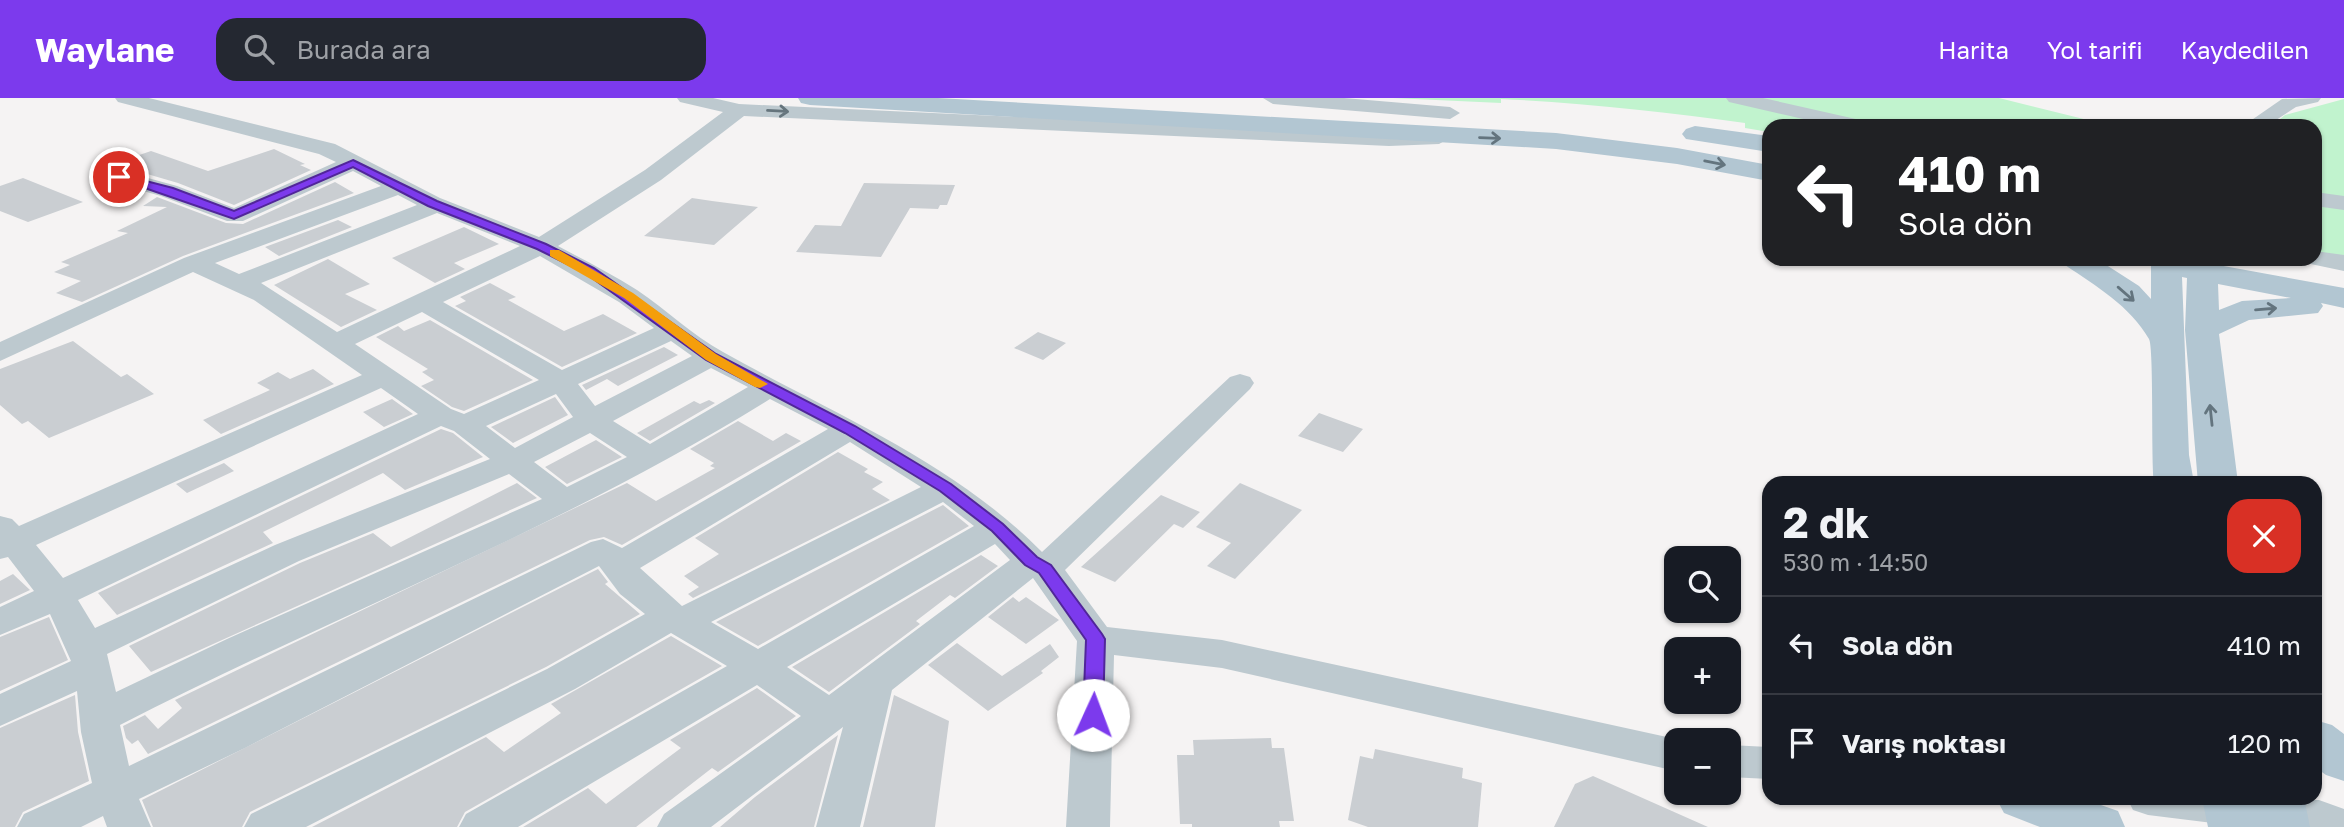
<!DOCTYPE html>
<html lang="tr">
<head>
<meta charset="utf-8">
<style>
  body { margin:0; font-family:"Golos Text",sans-serif; background:#242831; color:#f1f3f6; height:100vh; display:flex; flex-direction:column; font-size:26px; white-space:nowrap }
  * { box-sizing:border-box; margin:0 }
  p { font-size:23px; color:#9ea1a6 }
  .icon { flex:none; width:38px; height:38px; fill:none; stroke:currentColor; stroke-width:2; stroke-linecap:round; stroke-linejoin:round }
  .map { position:relative; flex:1; overflow:hidden }
  .sheet { position:absolute; left:1762px; top:378px; width:560px; height:329px; display:flex; flex-direction:column; background:#171b24; border-radius:21px; box-shadow:0 2px 5px #0004 }
  .sheet>* { flex:none }
  .guide { position:absolute; left:1762px; top:21px; width:560px; height:147px; border-radius:21px; box-shadow:0 2px 5px #0004; background:#202124; color:#fff; overflow:hidden }
  .controls { position:absolute; left:1664px; top:448px; display:grid; gap:14px }
  .controls a { display:grid; place-items:center; width:77px; height:77px; border-radius:14px; background:#171b24; box-shadow:0 2px 5px #0004; font-size:35px }
  .pin { position:absolute; display:grid; place-items:center; width:60px; height:60px; color:#fff; margin:-30px; border:4px solid #fff; border-radius:50%; box-shadow:0 2px 7px #0007 }
  .me { position:absolute; width:77px; margin:-38px; rotate:2deg; stroke-linejoin:round; filter:drop-shadow(0 0 5px #0008) }
  .turn { display:flex; align-items:center; gap:24px; height:147px; padding:0 21px; font-size:32px }
  .turn .icon { width:91px; height:91px; stroke-width:2.5 }
  .turn b { display:block; font-size:49px; line-height:60px }
  .round { display:grid; place-items:center; flex:none; width:74px; height:74px; border-radius:21px; background:#242831 }
  .overview { display:flex; align-items:center; justify-content:space-between; height:119px; padding:0 21px }
  h1 { font-size:42px; font-weight:700; line-height:52px }
  ul { padding:0; list-style:none }
  li { display:flex; align-items:center; gap:21px; height:98px; padding:0 21px; border-top:2px solid #363941 }
  li div { flex:1 }
  li b { display:block; font-size:26px }
  li em { font-style:normal }
  header { display:flex; align-items:center; gap:42px; box-sizing:border-box; height:98px; padding:0 35px; background:#7c3aed; color:#fff }
  header strong { font-size:33px }
  nav { display:flex; gap:38px; margin-inline-start:auto; font-size:24px }
  .search { width:490px; height:63px; background:#242831; display:flex; align-items:center; gap:18px; box-sizing:border-box; padding:0 24px; border-radius:21px; color:#9ea1a6; font-size:26px }
  .map>svg:first-child { display:block }
</style>
</head>
<body>
<header>
<strong>Waylane</strong>
<div class="search"><svg class="icon" aria-label="search" viewBox="0 0 24 24"><circle cx="10" cy="10" r="6"/><path d="M15 15l6 6"/></svg>Burada ara</div>
<nav><a>Harita</a><a>Yol tarifi</a><a>Kaydedilen</a></nav>
</header>
<div class="map">
<svg width="2344" height="729" viewBox="0 0 2344 729">
  <rect width="100%" height="100%" fill="#f5f3f3"/>
  <!-- green -->
  <path fill="#c1f3ce" d="M1393 0H1999L2112 28H1769V34L1745 30V25C1664 14 1583 5 1501 1V5Z
    M2344 1V160L2315 155V28H2272L2285 17Z"/>
  <!-- building -->
  <path fill="#caced2" d="M274 51 305 66 300 67 311 72 234 107 178 85 113 66 151 53 208 73Z
    M23 80 83 104 28 124 0 113V88Z
    M335 84 354 95 183 158 82 204 56 195 81 183 54 174 70 167 61 164 128 135 117 133 167 109 143 108 157 99 226 125 243 126Z
    M864 85 955 87 947 107H940L938 111 910 110 881 159 796 154 815 127 841 128Z
    M692 100 712 103 758 109 714 147 644 138Z
    M338 122 352 129 279 158 265 149Z
    M464 129 499 146 454 165 465 171 435 185 392 160Z
    M328 161 370 186 345 196 377 212 341 229 274 187Z
    M490 185 516 199 508 202 564 233 603 216 637 235 562 269 455 208 466 203 460 199Z
    M430 222 533 282 464 313 452 309 421 288 434 282 422 274 428 271 376 239 398 228 404 233Z
    M1038 234 1066 245 1043 262 1014 250Z
    M73 243 121 279 127 276 154 296 49 340 28 323 22 326 0 307V271Z
    M664 249 678 257 618 288 607 281 586 292 582 287Z
    M313 271 334 286 221 336 203 322 270 292 257 285 278 274 290 281Z
    M555 299 568 317 513 345 491 329Z
    M392 301 413 316 384 329 363 314Z
    M709 302 715 305 650 343 637 335 694 303 700 306Z
    M1319 315 1363 331 1343 354 1298 338Z
    M738 323 773 343 786 335 801 343 622 447 604 439 590 442 148 656 138 642 132 646 126 640 123 628 145 617 158 631 182 610 175 602 627 385 656 403 715 370 710 368 714 365 690 351Z
    M441 331 453 335 483 359 405 392 383 375 263 434 273 445 117 517 98 495Z
    M596 342 622 359 567 386 545 369Z
    M838 354 868 371 864 374 883 384 872 391 890 402 693 500 688 496 699 489 684 478 719 456 695 440Z
    M224 365 234 373 187 395 176 386Z
    M517 385 537 400 151 574 129 548 300 465 373 435 391 449Z
    M1240 385 1302 412 1235 481 1207 468 1231 445 1196 429Z
    M1161 397 1200 414 1183 430 1174 426 1115 484 1081 469Z
    M943 407 969 428 758 548 716 524Z
    M981 457 998 468 955 500 950 497 916 523 920 526 829 594 792 569Z
    M598 471 608 484 605 486 640 516 546 569 250 714 242 729H153L142 702Z
    M13 476 30 492 0 506V483Z
    M1013 499 1019 504 1026 499 1059 522 1026 546 988 519Z
    M49 519 68 562 0 593V539Z
    M671 538 722 568 465 714 457 729H312L486 639 504 654 561 615 551 606Z
    M957 545 1002 578 1050 546 1059 559 1041 573 1043 575 988 613 928 567Z
    M757 590 796 618 718 674 712 670 636 729H523L588 690 606 706 681 650 670 642Z
    M75 597 78 634 89 683 23 714 15 729H0V630Z
    M894 597 949 623 935 729H863Z
    M838 637 814 729H720L755 699Z
    M1271 640 1272 650H1284L1294 723H1279L1280 729H1192V726H1180L1177 657H1194L1193 642Z
    M1375 651 1463 670 1462 680 1482 685 1478 729H1368L1348 722 1360 658 1373 661Z
    M1593 678 1708 729H1554L1575 686Z"/>
  <g fill="none" stroke-linecap="round" stroke-linejoin="round">
    <!-- minor -->
    <path fill="#bdc9cf" fill-rule="evenodd" d="M115 0H149L335 46 440 100 539 139 645 72 723 14 680 4 677 0H713L739 6 1389 36H1446L1450 40 1439 46 1389 48 744 18 661 82 558 148C584 162 612 176 637 192 667 212 692 237 723 254 833 316 952 363 1042 454L1230 279 1240 276 1250 279 1254 285 1250 291 1065 472 1107 529 1222 542 1676 641 1681 642H1676V673L1222 570 1114 557 1110 729H1066L1077 543 1033 480 892 592 860 729H816L843 629 711 729H657L664 716 801 618 757 587 518 729H459L466 716 727 568 671 535 575 591 306 729H244L251 716 547 571 645 516 620 496 599 468 245 650 139 701 151 729H107L103 718 81 729H17L24 716 92 685 81 634 77 593 0 628V596L71 563 50 516 0 537V509L34 493 8 459 0 461V418L12 421 19 428 362 277 254 202 193 174 0 263V244L184 160 381 88 353 73 243 123H227L161 98 111 84 108 79 119 72 177 88 234 110 336 64 319 56 118 4ZM398 97 417 107 239 176 215 165ZM437 115 520 148 337 234 261 185ZM540 158 619 204 654 230 562 272 443 204ZM422 214 539 282 464 316 451 311 355 246ZM671 243 692 258 595 308 578 286ZM711 270 748 289 650 346 613 323ZM381 290 418 316 63 480 36 447ZM556 296 573 319 515 350 486 328ZM770 301 828 331 622 450 603 441 591 444 129 668 120 627C336 516 563 430 770 301ZM441 328 454 333 490 361 275 447 95 530 78 502ZM590 335 627 359 567 389 534 364ZM850 344 921 389 682 508 640 470ZM509 376 542 401 227 541 116 594 107 556 299 463ZM943 404 974 428 758 551 711 524ZM995 446 1010 462 829 597 787 569Z
      M1263 0H1344L1450 9 1460 15 1450 21 1273 6Z
      M1726 0H1763L1869 24 1872 28H1834L1729 4Z
      M2321 0 2318 4 2296 9 2267 28H2243L2282 1Z
      M2315 94 2344 98V112L2315 108Z
      M2315 153 2344 157V173L2306 165 2303 161H2315Z
      M1729 647 1769 649V681L1729 679Z
      M2127 700 2319 702 2344 711V729H2245L2148 717 2133 712Z"/>
    <!-- major -->
    <path fill="#b2c6d2" fill-rule="evenodd" d="M798 0H938L1556 35 1677 50 1769 67V83L1677 66 1556 51 810 7 801 5Z
      M1695 28 1769 38V54L1686 41 1682 36 1686 31Z
      M2061 161H2097L2139 188 2151 201V161H2218V167L2344 190V210L2321 205 2323 208 2318 215 2249 222 2219 236 2238 385H2198L2185 232 2187 180 2182 179 2189 357 2194 385H2154C2151 362 2154 250 2149 241 2130 208 2096 188 2065 167ZM2218 186 2291 200 2242 203 2219 212Z
      M2315 622 2332 627 2344 636V683L2326 677 2315 669Z
      M1996 700H2081L2118 713 2125 729H2040L2004 715Z
      M2202 700H2304L2310 729H2208Z"/>
  </g>
  <!-- one-way arrows -->
  <defs><path id="oneway-shaft" d="M-6 0H5M1.5-3L5.5 0L1.5 3" fill="none" stroke-width="1.6" stroke-linecap="round" stroke-linejoin="round" transform="scale(1.75)"/></defs>
  <use stroke="#66757d" href="#oneway-shaft" transform="translate(778 13) rotate(3)"/>
  <g stroke="#63747e">
    <use href="#oneway-shaft" transform="translate(1490 40) rotate(2)"/>
    <use href="#oneway-shaft" transform="translate(1715 65) rotate(11)"/>
    <use href="#oneway-shaft" transform="translate(2126 196) rotate(41)"/>
    <use href="#oneway-shaft" transform="translate(2266 211) rotate(-5)"/>
    <use href="#oneway-shaft" transform="translate(2211 317) rotate(-96)"/>
  </g>
  <!-- route -->
  <path fill="#7c3aed" stroke="#51269a" stroke-width="2" d="M353 62 437 103 546 146 594 170 716 256 855 328 951 386 1003 426 1037 459 1051 467 1102 536 1105 541 1103 617 1100 622H1086L1083 617 1086 542 1039 475 1025 467 992 433 940 393 845 335 706 262 585 175 537 151 428 108 353 69 234 121 113 79 119 76 173 90 234 113Z"/>
  <!-- slow -->
  <path fill="#f59e0b" d="M550 152H559L633 195 716 256 768 286 760 290 755 289 706 262 624 200 550 158Z"/>
</svg>
<div class="controls">
<a><svg class="icon" aria-label="search" viewBox="0 0 24 24"><circle cx="10" cy="10" r="6"/><path d="M15 15l6 6"/></svg></a>
<a>+</a>
<a>−</a>
</div>
<div class="pin" style="left:119px;top:79px;background:#d93025"><svg class="icon" aria-label="arrive" viewBox="0 0 24 24"><path d="M6 21V4h12l-3 4 3 4H6"/></svg></div>
<svg class="me" style="left:1093px;top:617px" viewBox="-20 -20 40 40"><circle r="19" fill="#fff"/><path d="M0-13L10 11 0 6-10 11z" fill="#7c3aed"/></svg>
<div class="guide">
<div class="turn"><svg class="icon" aria-label="left" viewBox="0 0 24 24"><path d="M17 20v-9H6M10 6l-5 5 5 5"/></svg><div><b>410 m</b>Sola dön</div></div>
</div>
<section class="sheet">
<div class="overview"><div><h1>2 dk</h1><p>530 m · 14:50</p></div><a class="round" style="background:#d93025;color:#fff"><svg class="icon" aria-label="close" viewBox="0 0 24 24"><path d="M6 6l12 12M18 6L6 18"/></svg></a></div>
<ul>
<li><svg class="icon" aria-label="left" viewBox="0 0 24 24"><path d="M17 20v-9H6M10 6l-5 5 5 5"/></svg><div><b>Sola dön</b></div><em>410 m</em></li>
<li><svg class="icon" aria-label="arrive" viewBox="0 0 24 24"><path d="M6 21V4h12l-3 4 3 4H6"/></svg><div><b>Varış noktası</b></div><em>120 m</em></li>
</ul>
</section>
</div>
</body>
</html>
